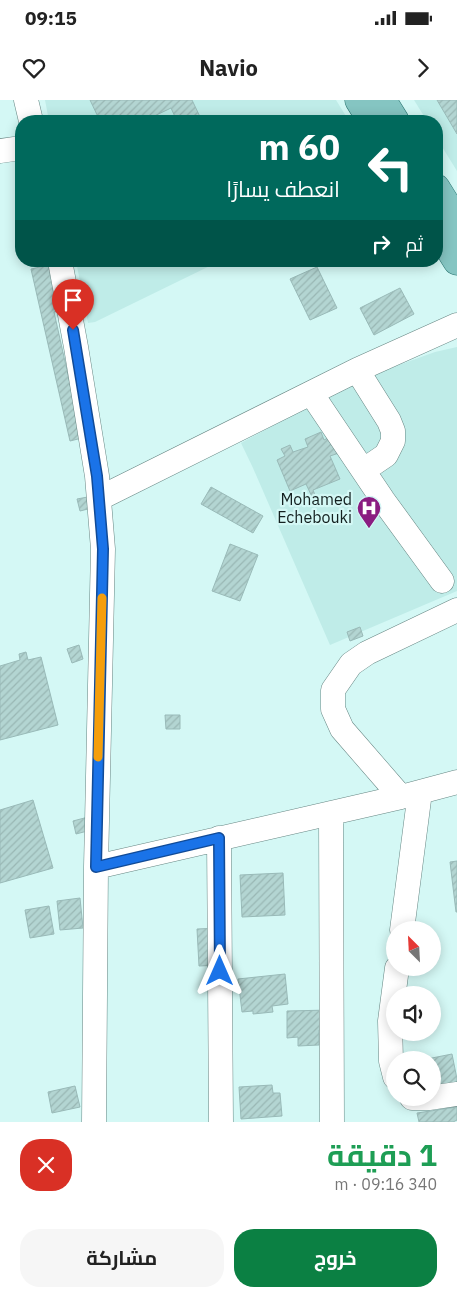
<!DOCTYPE html>
<html lang="ar">
<head>
<meta charset="utf-8">
<style>
  body { margin:0; font-family:"IBM Plex Sans",Cairo,sans-serif; background:#f6f6f6; color:#222; direction:rtl; height:100vh; display:flex; flex-direction:column; font-size:19px; white-space:nowrap }
  * { box-sizing:border-box; margin:0 }
  p { font-size:16px; color:#767676 }
  .icon { flex:none; width:28px; height:28px; fill:none; stroke:currentColor; stroke-width:2; stroke-linecap:round; stroke-linejoin:round }
  .map { position:relative; height:1022px; overflow:hidden; direction:ltr }
  .drawer { display:flex; flex-direction:column; background:#fff; flex:1 }
  .drawer>* { flex:none }
  .guide { position:absolute; left:15px; top:15px; width:428px; height:152px; border-radius:20px; box-shadow:0 2px 12px #0003; direction:rtl; background:#00695c; color:#fff; overflow:hidden }
  .needle { width:32px; rotate:336deg }
  .fabs { position:absolute; left:386px; top:821px; display:grid; gap:10px }
  .fabs a { display:grid; place-items:center; width:55px; height:55px; border-radius:50%; background:#fff; box-shadow:0 2px 12px #0003; font-size:25px }
  .pin { position:absolute; display:grid; place-items:center; width:42px; height:42px; color:#fff; margin:-51px -21px; border-radius:50% 50% 50% 0; rotate:-45deg; box-shadow:0 0 5px #0007 }
  .pin .icon { rotate:45deg }
  .me { position:absolute; width:55px; margin:-28px; rotate:0deg; stroke-linejoin:round; filter:drop-shadow(0 0 4px #0008) }
  .turn { display:flex; align-items:center; gap:18px; height:105px; padding:0 20px; font-size:22px }
  .turn .icon { width:65px; height:65px; stroke-width:2.5 }
  .turn b { display:block; font-size:35px; line-height:42px }
  .then { display:flex; align-items:center; height:48px; padding:0 20px; background:#0003; gap:10px; font-size:19px }
  .round { display:grid; place-items:center; flex:none; width:52px; height:52px; border-radius:20px; background:#f6f6f6 }
  .overview { display:flex; align-items:center; justify-content:space-between; height:85px; padding:0 20px }
  h1 { font-size:30px; font-weight:700; line-height:38px; color:#1e9e55 }
  .cta { display:flex; gap:10px; margin-top:auto; padding:10px 20px }
  .cta a { flex:1; height:58px; border-radius:20px; background:#0b8043; color:#fff; font-size:20px; font-weight:700; line-height:58px; text-align:center }
  .cta a+a { background:#f6f6f6; color:#222 }
  .status { display:flex; justify-content:space-between; align-items:center; height:35px; padding:0 25px; background:#fff; direction:ltr }
  .status svg { height:14px; fill:currentColor }
  header { display:flex; justify-content:space-between; align-items:center; height:65px; padding:0 20px; background:#fff; font-size:22px; font-weight:700 }
  .map>svg:first-child { display:block }
</style>
</head>
<body>
<div class="status"><b>09:15</b><svg viewBox="0 0 49 12"><path d="M0 12V9h3v3zM5 12V6h3v6zM10 12V3h3v9zM15 12V0h3v12zM26 1h20v11H26zM47 4h2v5h-2z"/></svg></div>
<header><svg class="icon" aria-label="forward" viewBox="0 0 24 24"><path d="M9 5l7 7-7 7"/></svg>Navio<svg class="icon" aria-label="heart" viewBox="0 0 24 24"><path d="M12 20l-8-8c-3-5 5-10 8-4 3-6 11-1 8 4z"/></svg></header>
<div class="map">
<svg width="457" height="1022" viewBox="0 0 457 1022">
  <defs>
    <pattern id="building-hatch" width="6" height="6" patternUnits="userSpaceOnUse" patternTransform="scale(1.25)"><rect width="6" height="6" fill="#b3d5d2"/><path d="M-1 1l2-2M0 6l6-6M5 7l2-2" fill="none" stroke="#99b7b4"/></pattern>
  </defs>
  <rect width="100%" height="100%" fill="#d4f8f5"/>
  <!-- built -->
  <path fill="#bfece8" d="M45 0H336L349 21H49Z
    M414 0H457V71L436 37V21H427Z
    M76 161H220L95 222 88 223Z
    M457 247V491L330 545 253 368 241 343 357 280 435 252Z"/>
  <!-- building -->
  <path fill="url(#building-hatch)" stroke="#99bab8" d="M90 0H192L202 21H177L171 8 144 21H100Z
    M437 0H457V34Z
    M62 162 73 208 54 212 82 338 70 341 31 169Z
    M317 167 337 208 310 220 290 179Z
    M400 188 414 214 374 235 360 208Z
    M321 332 324 340 332 336 339 353 330 356 340 379 313 390 317 400 314 401 306 384 290 391 277 360 285 356 281 349 290 345 293 352 308 347 305 339Z
    M211 387 263 416 253 433 201 404Z
    M93 396 96 407 80 411 77 399Z
    M230 444 258 455 240 501 212 491Z
    M360 527 363 536 350 541 347 532Z
    M79 545 83 559 72 563 67 549Z
    M26 552 28 560 41 557 58 625 0 640V566L20 560 19 554Z
    M165 615H180V629H166Z
    M33 700 53 768 0 783V710Z
    M92 716 95 729 76 734 73 721Z
    M457 761V812H456L450 762Z
    M283 773 285 815 242 817 240 775Z
    M80 798 83 828 60 830 57 801Z
    M49 806 54 834 30 838 25 810Z
    M219 828 221 865 199 866 197 829Z
    M285 874 288 904 272 906 273 912 253 914V911L242 912 238 879Z
    M330 910V930H319V945L298 946V937L287 938V911Z
    M452 954 457 979V985L432 990V960H422Z
    M272 985 273 993H280L282 1016 241 1019 239 987Z
    M75 986 80 1007 52 1013 48 992Z
    M457 1007V1020L453 1022H419L417 1013Z"/>
  <g fill="none" stroke-linecap="round" stroke-linejoin="round">
    <!-- minor casing -->
    <g stroke="#668683" stroke-width="25">
      <path id="minor" d="M26 0 31 21
        M0 51 21 48
        M60 161 76 247 97 376 103 449 96 767 94 1022
        M357 270 389 321 393 331V341L386 355 364 370
        M311 293 383 400 442 481
        M100 398 357 270 457 225
        M401 697 342 629 333 609V590L351 564 367 553 457 510
        M331 713 332 1022
        M219 738 221 1022
        M96 767 401 697 457 682
        M402 830 420 692
        M395 977 391 961 390 921 397 868
        M412 998H429L457 994"/>
    </g>
    <!-- major casing -->
    <g stroke="#28736f" stroke-width="29">
      <path id="major" d="M359 0 372 21
        M382 0 395 21
        M436 88 457 122
        M436 127 457 161"/>
    </g>
    <!-- minor -->
    <use href="#minor" stroke="#fff" stroke-width="24"/>
    <!-- major -->
    <use href="#major" stroke="#85c5c2" stroke-width="28"/>
  </g>
  <g fill="none" stroke-linecap="round" stroke-linejoin="round">
    <!-- route casing -->
    <g stroke="#114b97" stroke-width="12">
      <path id="route" d="M73 230 97 376 103 449 96 767 219 738 220 871"/>
    </g>
    <!-- route -->
    <use href="#route" stroke="#1a73e8" stroke-width="9"/>
    <!-- slow -->
    <path stroke="#f59e0b" stroke-width="9" d="M98 657 102 498"/>
  </g>
  <!-- icons -->
  <defs>
    <g id="hospital-pin" transform="scale(1.25)"><path d="M0 17L-7.5 6A9.5 9.5 0 1 1 7.5 6Z" fill="#8a1c81" stroke="#d4f8f5"/><path d="M-5-5h3v3.5h4V-5h3V5h-3V1.5h-4V5h-3Z" fill="#fff"/></g>
  </defs>
  <g fill-rule="evenodd">
    <use href="#hospital-pin" x="369" y="408"/>
  </g>
  <g text-anchor="middle" dominant-baseline="central" stroke-width="4.5" stroke-linejoin="round" paint-order="stroke">
    <!-- poi labels -->
    <g font-size="16" fill="#142120" stroke="#d4f8f5" text-anchor="end">
      <text x="352" y="399">Mohamed<tspan x="352" dy="18">Echebouki</tspan></text>
    </g>
  </g>
</svg>
<div class="fabs">
<a><svg class="needle" viewBox="-14 -14 28 28"><path d="M0-13l5 13h-10z" fill="#e53935"/><path d="M0 13l5-13h-10z" fill="#767676"/></svg></a>
<a><svg class="icon" aria-label="sound" viewBox="0 0 24 24"><path d="M4 9h4l5-4v14l-5-4H4zM17 9q2 3 0 6"/></svg></a>
<a><svg class="icon" aria-label="search" viewBox="0 0 24 24"><circle cx="10" cy="10" r="6"/><path d="M15 15l6 6"/></svg></a>
</div>
<div class="pin" style="left:73px;top:230px;background:#d93025"><svg class="icon" aria-label="arrive" viewBox="0 0 24 24"><path d="M6 21V4h12l-3 4 3 4H6"/></svg></div>
<svg class="me" style="left:220px;top:871px" viewBox="-20 -20 40 40"><path d="M0-17L14 15 0 8-14 15z" fill="#1a73e8" stroke="#fff" stroke-width="4"/></svg>
<div class="guide">
<div class="turn"><svg class="icon" aria-label="left" viewBox="0 0 24 24"><path d="M17 20v-9H6M10 6l-5 5 5 5"/></svg><div><b>60 m</b>انعطف يسارًا</div></div>
<div class="then">ثم<svg class="icon" aria-label="right" viewBox="0 0 24 24"><path d="M7 20v-9h11M14 6l5 5-5 5"/></svg></div>
</div>
</div>
<section class="drawer">
<div class="overview"><div><h1>1 دقيقة</h1><p>340 m · 09:16</p></div><a class="round" style="background:#d93025;color:#fff"><svg class="icon" aria-label="close" viewBox="0 0 24 24"><path d="M6 6l12 12M18 6L6 18"/></svg></a></div>
<div class="cta"><a>خروج</a><a>مشاركة</a></div>
</section>
</body>
</html>
